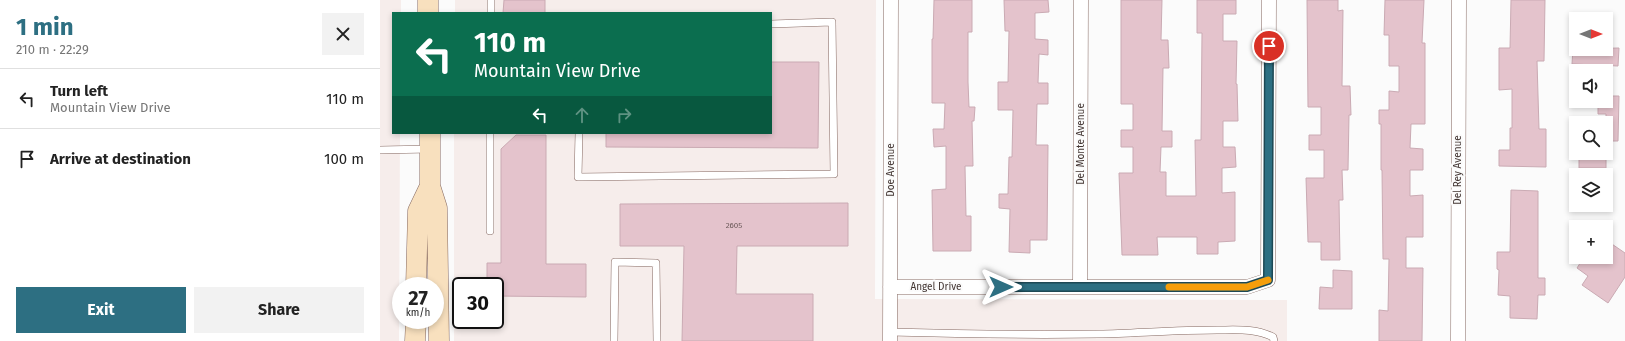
<!DOCTYPE html>
<html lang="en">
<head>
<meta charset="utf-8">
<style>
  body { margin:0; font-family:"Fira Sans",sans-serif; background:#f2f2f2; color:#222; height:100vh; display:flex; flex-direction:column; font-size:15px; white-space:nowrap }
  * { box-sizing:border-box; margin:0 }
  p { font-size:13px; color:#767676 }
  .icon { flex:none; width:22px; height:22px; fill:none; stroke:currentColor; stroke-width:2; stroke-linecap:round; stroke-linejoin:round }
  .map { position:relative; flex:1; overflow:hidden }
  .side { display:flex; flex-direction:column; background:#fff; width:380px }
  .side>* { flex:none }
  .banner { position:absolute; left:12px; top:12px; width:380px; height:122px; border-radius:0px; box-shadow:0 2px 6px #0003; background:#0b6e4f; color:#fff; overflow:hidden }
  .needle { width:26px; rotate:90deg }
  .fabs { position:absolute; left:1189px; top:12px; display:grid; gap:8px }
  .fabs a { display:grid; place-items:center; width:44px; height:44px; border-radius:0px; background:#fff; box-shadow:0 2px 6px #0003; font-size:20px }
  .speed { position:absolute; left:12px; top:277px; display:flex; gap:8px; font-size:20px; font-weight:700; text-align:center }
  .speed>* { display:grid; place-content:center; width:52px; height:52px; border-radius:50%; background:#fff; box-shadow:0 2px 6px #0003; line-height:1 }
  .speed small { font-size:10px; font-weight:400 }
  .speed .limit { border:2px solid #111; border-radius:6px; background:#fff; color:#111 }
  .pin { position:absolute; display:grid; place-items:center; width:34px; height:34px; color:#fff; margin:-17px; border:2px solid #fff; border-radius:50%; box-shadow:0 1px 4px #0007 }
  .me { position:absolute; width:44px; margin:-22px; rotate:90deg; stroke-linejoin:round; filter:drop-shadow(0 0 3px #0008) }
  .turn { display:flex; align-items:center; gap:14px; height:84px; padding:0 16px; font-size:18px }
  .turn .icon { width:52px; height:52px; stroke-width:2.5 }
  .turn b { display:block; font-size:28px; line-height:34px }
  .lanes { display:flex; align-items:center; height:38px; padding:0 16px; background:#0003; justify-content:center; gap:20px; direction:ltr }
  .lanes .off { opacity:.35 }
  .round { display:grid; place-items:center; flex:none; width:42px; height:42px; border-radius:0px; background:#f2f2f2 }
  .head { display:flex; align-items:center; justify-content:space-between; height:68px; padding:0 16px }
  h1 { font-size:24px; font-weight:700; line-height:30px; color:#2d6f82 }
  .action { display:flex; gap:8px; margin-top:auto; padding:8px 16px }
  .action a { flex:1; height:46px; border-radius:0px; background:#2d6f82; color:#fff; font-size:16px; font-weight:700; line-height:46px; text-align:center }
  .action a+a { background:#f2f2f2; color:#222 }
  ul { padding:0; list-style:none }
  li { display:flex; align-items:center; gap:12px; height:60px; padding:0 16px; border-top:1px solid #e0e0e0 }
  li div { flex:1 }
  li b { display:block; font-size:15px }
  li em { font-style:normal }
  main { display:flex; flex:1; min-height:0 }
  .map>svg:first-child { display:block }
</style>
</head>
<body>
<main>
<section class="side">
<div class="head"><div><h1>1 min</h1><p>210 m · 22:29</p></div><a class="round"><svg class="icon" aria-label="close" viewBox="0 0 24 24"><path d="M6 6l12 12M18 6L6 18"/></svg></a></div>
<ul>
<li><svg class="icon" aria-label="left" viewBox="0 0 24 24"><path d="M17 20v-9H6M10 6l-5 5 5 5"/></svg><div><b>Turn left</b><p>Mountain View Drive</p></div><em>110 m</em></li>
<li><svg class="icon" aria-label="arrive" viewBox="0 0 24 24"><path d="M6 21V4h12l-3 4 3 4H6"/></svg><div><b>Arrive at destination</b></div><em>100 m</em></li>
</ul>
<div class="action"><a>Exit</a><a>Share</a></div>
</section>
<div class="map">
<svg width="1245" height="341" viewBox="0 0 1245 341">
  <rect width="100%" height="100%" fill="#fbfbfb"/>
  <!-- built -->
  <path fill="#f6edeb" fill-rule="evenodd" d="M0 0H21V13H13V133H20L19 341H0Z
    M75 0H496L495 299 907 300V341H74V133H391V13H75ZM81 286H115V320H81Z"/>
  <!-- building -->
  <path fill="#e4c3cc" stroke="#caaab3" d="M124 0H165V13H123Z
    M554 0H592V32H588V82L589 107H595L594 121H592L593 166H585L586 216H591V251H553L552 190 566 189V146L554 147 553 129H564L565 103H552V39H553Z
    M624 0H668L669 12 655 13V39L668 40V55L659 54 658 83H668V104H657L656 145H668L667 240H650V253L629 252 630 209 619 208V194H628L629 157H632L633 110H618V82H628L629 31H625Z
    M741 0H782L781 40H788L789 68H783L782 131H792V147H781L780 172H786V196H816L815 140H821L822 33H817V0H856V14H843V41H857L856 84H857L858 121H843V147H855L856 167 842 168V193L855 192V241L838 242V254H817V237H777L778 255H742L739 173H753V147H741V130H753V104H741Z
    M927 0H958V11L963 10 962 86H970L971 115H969L968 170H962L963 200H959L960 260H941V242H928L926 178H944V150H929V135H941V107H928Z
    M1005 0H1044L1042 43H1045V124H1031L1030 148 1043 149V170H1030V196L1043 195V237H1026V268H1043L1042 341H999V310L1008 311 1009 259H1003L1002 170H1001V124H999V110H1009V91L1019 92V66H1009V35H1004Z
    M1131 0H1165L1164 61H1157L1159 129H1166V167L1119 166V150H1130V128H1132V89L1119 90V48H1130Z
    M1239 48 1238 66 1192 64 1193 49Z
    M391 62H439L438 148 226 147V133H391Z
    M1226 96H1239L1238 141H1226V114H1218V101H1226Z
    M136 135H166V264H206V297L115 296V286H107V263H121V149Z
    M1199 153H1226V168H1199Z
    M1131 190 1158 191V278H1165V295H1158L1157 319 1130 318V296L1118 295 1119 270 1117 269V252H1130Z
    M468 203V246H357L356 294H433V341H302L304 246H240V204Z
    M1226 240 1245 253V277L1228 303 1202 285 1208 276 1197 268 1204 257H1226Z
    M953 270 972 271V309H939L940 287 953 288Z"/>
  <g fill="none" stroke-linecap="round" stroke-linejoin="round">
    <!-- service casing -->
    <g stroke="#856861" stroke-width="8">
      <path id="service" d="M111 13V0
        M110 133V231
        M199 133 198 177 454 174 452 22 391 24
        M0 150 50 149
        M510 332C580 334 649 335 719 334 758 333 797 330 837 330 856 330 875 328 893 337L894 341
        M234 341 235 262 276 263 277 341"/>
    </g>
    <!-- minor casing -->
    <g stroke="#856861" stroke-width="15">
      <path id="minor" d="M510 287H867L888 280 889 0
        M700 287 701 0
        M510 341 511 0
        M1078 341 1079 0"/>
    </g>
    <!-- secondary casing -->
    <g stroke="#856861" stroke-width="21">
      <path id="secondary" d="M48 0V13
        M50 133V186L57 208 59 341
        M36 286 38 211 50 186
        M35 341 36 320"/>
    </g>
    <!-- service -->
    <use href="#service" stroke="#fff" stroke-width="7"/>
    <!-- minor -->
    <use href="#minor" stroke="#fff" stroke-width="14"/>
    <!-- secondary -->
    <use href="#secondary" stroke="#f8e0be" stroke-width="20"/>
  </g>
  <g fill="none" stroke-linecap="round" stroke-linejoin="round">
    <!-- route casing -->
    <g stroke="#1d4854" stroke-width="10">
      <path id="route" d="M621 287H867L888 280 889 46"/>
    </g>
    <!-- route -->
    <use href="#route" stroke="#2d6f82" stroke-width="7"/>
    <!-- slow -->
    <path stroke="#f59e0b" stroke-width="7" d="M789 287H867L888 280"/>
  </g>
  <g text-anchor="middle" dominant-baseline="central" stroke-width="4" stroke-linejoin="round" paint-order="stroke">
    <!-- number labels -->
    <g font-size="8" fill="#6a5858">
      <text x="354" y="225">2605</text>
    </g>
    <!-- street labels -->
    <g font-size="10" fill="#413431" stroke="#fbfbfb">
      <text transform="translate(701 144) rotate(-90)">Del Monte Avenue</text>
      <text transform="translate(511 170) rotate(-90)">Doe Avenue</text>
      <text transform="translate(1078 170) rotate(-90)">Del Rey Avenue</text>
      <text x="556" y="287">Angel Drive</text>
    </g>
  </g>
</svg>
<div class="fabs">
<a><svg class="needle" viewBox="-14 -14 28 28"><path d="M0-13l5 13h-10z" fill="#e53935"/><path d="M0 13l5-13h-10z" fill="#767676"/></svg></a>
<a><svg class="icon" aria-label="sound" viewBox="0 0 24 24"><path d="M4 9h4l5-4v14l-5-4H4zM17 9q2 3 0 6"/></svg></a>
<a><svg class="icon" aria-label="search" viewBox="0 0 24 24"><circle cx="10" cy="10" r="6"/><path d="M15 15l6 6"/></svg></a>
<a><svg class="icon" aria-label="layers" viewBox="0 0 24 24"><path d="M12 4l9 5-9 5-9-5zM3 14l9 5 9-5"/></svg></a>
<a>+</a>
</div>
<div class="speed"><div>27<small>km/h</small></div><div class="limit">30</div></div>
<div class="pin" style="left:889px;top:46px;background:#d93025"><svg class="icon" aria-label="arrive" viewBox="0 0 24 24"><path d="M6 21V4h12l-3 4 3 4H6"/></svg></div>
<svg class="me" style="left:621px;top:287px" viewBox="-20 -20 40 40"><path d="M0-17L14 15 0 8-14 15z" fill="#2d6f82" stroke="#fff" stroke-width="4"/></svg>
<div class="banner">
<div class="turn"><svg class="icon" aria-label="left" viewBox="0 0 24 24"><path d="M17 20v-9H6M10 6l-5 5 5 5"/></svg><div><b>110 m</b>Mountain View Drive</div></div>
<div class="lanes"><svg class="icon" aria-label="left" viewBox="0 0 24 24"><path d="M17 20v-9H6M10 6l-5 5 5 5"/></svg><svg class="icon off" aria-label="ahead" viewBox="0 0 24 24"><path d="M12 20V5M6 11l6-6 6 6"/></svg><svg class="icon off" aria-label="right" viewBox="0 0 24 24"><path d="M7 20v-9h11M14 6l5 5-5 5"/></svg></div>
</div>
</div>
</main>
</body>
</html>
